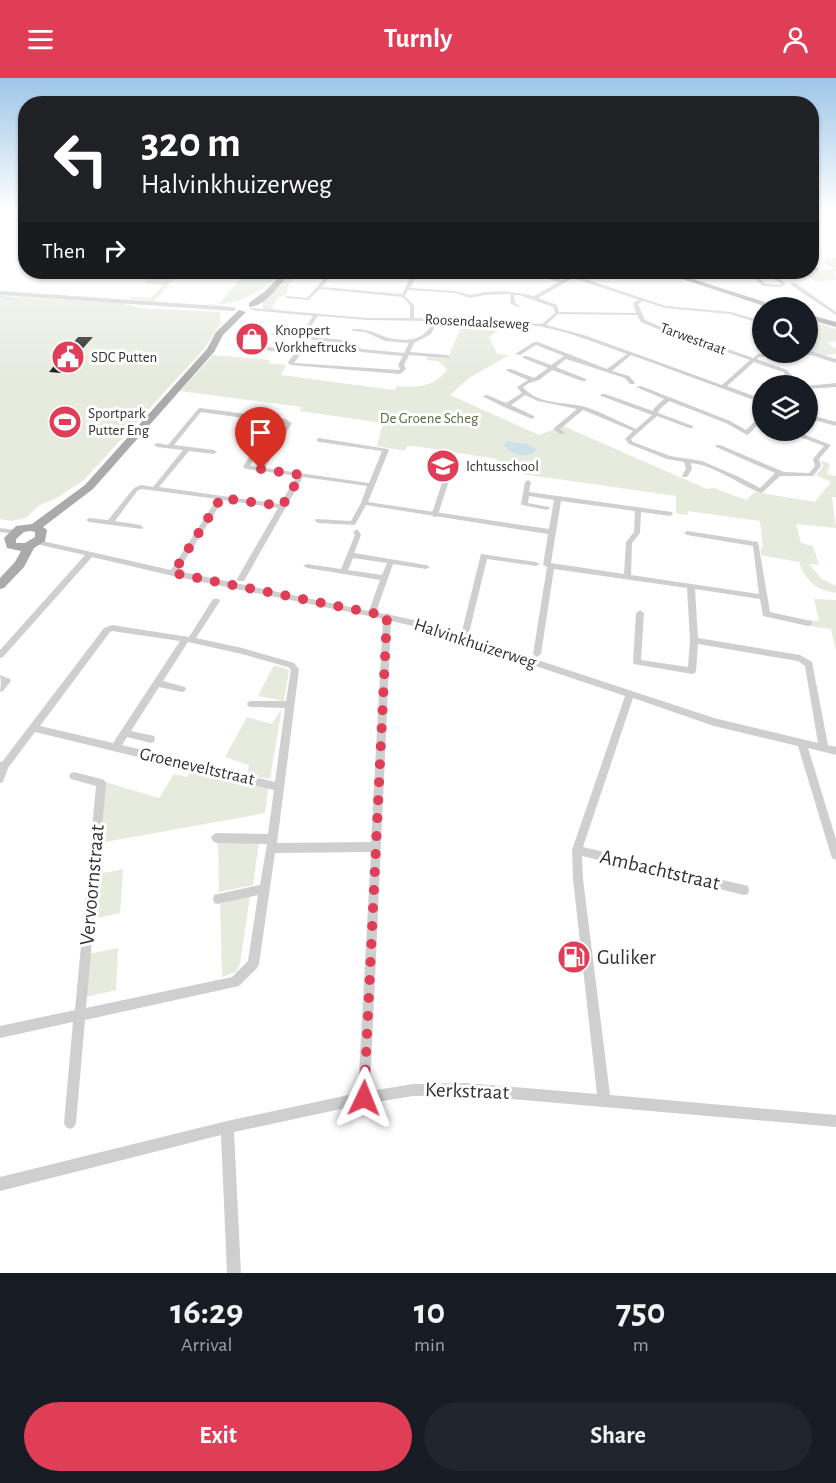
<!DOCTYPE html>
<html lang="en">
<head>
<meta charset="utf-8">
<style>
  body { margin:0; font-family:"Alegreya Sans",sans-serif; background:#20242c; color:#f1f3f6; height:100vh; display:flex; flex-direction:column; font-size:22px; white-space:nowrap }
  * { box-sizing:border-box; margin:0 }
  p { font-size:20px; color:#9ea1a6 }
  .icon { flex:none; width:33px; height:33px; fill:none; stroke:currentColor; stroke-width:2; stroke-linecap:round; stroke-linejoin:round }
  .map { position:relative; height:1195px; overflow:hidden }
  .panel { display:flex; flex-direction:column; background:#171b24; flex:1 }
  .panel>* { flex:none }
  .hud { position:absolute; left:18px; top:18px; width:801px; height:183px; border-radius:24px; box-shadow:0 2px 4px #0004; background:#202124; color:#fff; overflow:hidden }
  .buttons { position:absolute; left:752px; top:219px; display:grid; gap:12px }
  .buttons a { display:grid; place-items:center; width:66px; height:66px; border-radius:50%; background:#171b24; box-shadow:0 2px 4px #0004; font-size:30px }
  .pin { position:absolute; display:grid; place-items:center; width:51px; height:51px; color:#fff; margin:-62px -26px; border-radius:50% 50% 50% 0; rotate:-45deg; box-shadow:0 0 6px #0007 }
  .pin .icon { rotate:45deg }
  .me { position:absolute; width:66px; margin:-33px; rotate:2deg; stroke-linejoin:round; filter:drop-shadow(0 0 4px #0008) }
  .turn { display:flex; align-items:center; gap:21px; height:126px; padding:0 24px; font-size:27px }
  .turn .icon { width:78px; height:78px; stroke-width:2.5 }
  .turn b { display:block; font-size:42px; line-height:51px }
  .then { display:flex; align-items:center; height:57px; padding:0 24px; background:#0003; gap:12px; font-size:22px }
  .eta { display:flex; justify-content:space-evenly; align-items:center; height:102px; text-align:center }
  .eta b { font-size:36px; font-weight:700; line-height:42px }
  .primary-button { display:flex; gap:12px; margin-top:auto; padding:12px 24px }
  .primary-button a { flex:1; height:69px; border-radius:36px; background:#e03d56; color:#fff; font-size:24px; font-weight:700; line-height:69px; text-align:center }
  .primary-button a+a { background:#20242c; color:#f1f3f6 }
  header { display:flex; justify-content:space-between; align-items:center; height:78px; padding:0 24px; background:#e03d56; color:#fff; font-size:27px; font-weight:700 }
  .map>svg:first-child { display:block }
</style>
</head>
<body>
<header><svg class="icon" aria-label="menu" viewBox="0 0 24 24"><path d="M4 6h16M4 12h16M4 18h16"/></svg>Turnly<svg class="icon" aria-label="person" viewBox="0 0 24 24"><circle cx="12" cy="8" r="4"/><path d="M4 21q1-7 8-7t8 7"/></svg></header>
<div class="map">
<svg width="836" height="1195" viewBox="0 0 836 1195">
  <rect width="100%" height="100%" fill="#fff"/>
  <!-- green -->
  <path fill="#e6ebde" d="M836 180V193L834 194 836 202 816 204 803 194 833 191 822 182Z
    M152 194H180L154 223 129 221 131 219 151 220 163 207 145 205Z
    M246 194H282C261 216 235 228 205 227L220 225Z
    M293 194H301L288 207 287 216 279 219 271 230 291 234 263 231 262 224Z
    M0 218 120 225 140 230 220 234 221 245 203 272 84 402 57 420 38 428 26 440 12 443 0 441Z
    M807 242 836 251V263L827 265 836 271V276L825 277 807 273V267H815L807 259Z
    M463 244 508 246 489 259 497 276 509 277 469 300 450 317 539 357 563 348 707 411 714 410 746 422 755 414 815 424 831 404 816 397 823 389 821 382 830 386 827 396 836 398V419H832L836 450 796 446 801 465 813 468 819 487 809 486 822 501 836 508V515C815 512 806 503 799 484L761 477V470L763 469 760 443 688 433V437L676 435V418L494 392 497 381 414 368H407L405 373 377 368 383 345 300 333 302 329 180 313 213 277 270 282 268 285 286 287 281 297 394 312 397 308C416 310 436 309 447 291L438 283 426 282 428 278 448 280Z
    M814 521 836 522V573L831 551 809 548 808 542 819 543Z
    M274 587 289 592 284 623 258 618Z
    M282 630 270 701 247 697 249 687 225 679 247 639 272 646Z
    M192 691 268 710 265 735 100 765 105 704 159 720 174 696 187 699Z
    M218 764 259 765 253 807 219 814Z
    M123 791 120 835 92 841 95 797Z
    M250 818 240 886 236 894 222 899 220 826Z
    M118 870 116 912 86 919 89 876Z"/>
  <!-- water -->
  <path fill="#cce1ea" d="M507 363 527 366 536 371 535 374C525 381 511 377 504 367Z"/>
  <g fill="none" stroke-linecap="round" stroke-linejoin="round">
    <!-- stream -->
    <path stroke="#cce1ea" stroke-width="1.5" d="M0 218 17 222"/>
  </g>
  <!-- building -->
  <path fill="#191919" d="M78 259H93L61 295 49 294Z"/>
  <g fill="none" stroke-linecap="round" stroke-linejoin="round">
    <!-- pedestrian-far1 -->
    <path stroke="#cfcfcf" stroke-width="4.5" d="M446 404 448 397"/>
    <!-- pedestrian -->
    <path stroke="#cfcfcf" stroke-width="6" d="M435 436 446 402"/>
    <!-- minor -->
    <path fill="#cfcfcf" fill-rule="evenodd" d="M812 175 818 178V180L812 181V179L813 178 812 177Z
      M812 187 819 191V193H815L812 190Z
      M329 194H333L322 209 402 216 410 201 343 195 341 194H353L412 198 416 194 508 195 521 194V195L508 197 417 196 410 210 456 213 470 217 485 214 502 213 519 215 534 218 559 204 530 195V194H535L562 202 573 197 666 228 731 234 762 243V246L730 236 665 230 643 223 638 226 645 242 678 256 708 264 753 280 758 276 811 273 836 281V285L811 277 759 279 757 281 787 292 798 305 803 308 794 307 783 294 754 284 727 308 762 321V325L631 277 612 293 629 298 635 305 634 306H630L625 300 566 281 556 289 586 301V303H582L552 292 539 302 529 305 523 309C538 328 568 323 589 330 605 336 620 344 636 351L652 337 601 318V316H605L653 333 654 330 664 321 636 309 641 308 730 343 746 352 760 338 762 337V342L749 356 747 357 726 345 669 323 659 332 658 335 693 348V350H689L657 338 631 361 633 364 670 378 702 383 739 399 760 410 775 395 716 369V367H720L784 394 809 395 815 388 813 381 824 368 800 359 786 360 768 352H777L789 357 800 355 831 367 819 381 821 388 813 398H780L763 414 761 415C738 406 716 388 691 385L692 391 687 399H683L682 398 686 391 684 384 667 381 629 366 625 361 633 353 583 332 560 351 565 355 560 356 553 351 577 331 538 323 525 317 511 327 534 338 535 339 532 341 504 329 482 318 487 317 506 325 522 315 517 309 528 302 507 293V291H511L534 300 548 290 523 280V278H527L551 287 564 278 536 267 520 277 515 276 534 264H538L607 291 627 276C599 266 572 255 543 249 508 243 472 244 437 244L431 256 414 265 410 274 447 277 450 279 449 280 409 277 404 287 406 291 400 296 290 287 288 284 295 275 269 273 266 271 269 269 297 272 302 265 301 261 273 257 271 256 273 255 300 258 313 238 252 232 250 231V230L367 240H410V227L402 219 320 211 308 222 287 220 285 219 287 218 307 220 317 209ZM573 200 639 222 633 225 636 235 559 234 557 227 538 220ZM408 212 455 215 470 220 485 217 510 216 511 226 518 229 520 228 515 225 514 217H519L553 229 555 235 542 246 494 242 414 240V227L405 218ZM558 236 637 237 641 244 674 258 704 266 750 282 722 307 584 257 546 247ZM318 238 367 242 432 243C431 246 430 250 428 252 418 265 396 263 383 258 372 254 362 249 351 252L353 253 365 254 385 263 409 265 404 275 362 271 343 262 305 258ZM306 261 342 265 361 274 403 278 398 287 400 291 399 292 294 285 308 265Z
      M696 194H744L742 195 707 197Z
      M751 194H755L754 196 766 206 780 207 781 205 763 195V194H767L786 205 781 209 763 208 750 197Z
      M791 205H795L836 234V237L791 207Z
      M836 305V309L807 311 806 308Z
      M200 330 285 341 292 345 265 390 369 405 382 373 319 364 316 362 319 360 388 371 389 372 368 424 549 451 554 422 529 418 528 425 549 429 550 430 547 432 522 427 521 426 525 404 528 402 531 404 529 414 672 434 673 436 670 438 641 434 640 455 632 465 631 497 759 516 753 468 687 457 684 455 687 453 758 464 770 534 811 543 812 545 811 547 808 548 763 538 760 521 695 511 698 560 800 577 812 584 828 667 836 669V677L808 670 836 761V782L832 780 831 777 798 668 714 648 633 620 583 769 744 807 748 808 749 812 748 816 744 817 582 778 583 801 610 1017 836 1037V1049L466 1017 413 1018 364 1026 234 1054 241 1195H227L221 1057 0 1113V1099L227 1043 358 1015 371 774 275 775 259 886 257 890 239 908 85 942 76 1045 74 1049 70 1051 66 1049 64 1045 73 944 0 960V948L75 932 96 708 71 701 69 698 71 695 74 694 101 701 104 702 106 705 86 930 232 899 248 883 258 817 218 826 214 825 213 821 214 817 218 816 260 807 267 766 216 765 213 763 211 760 213 757 216 755 268 756 274 712 35 654 8 690 3 704 0 705V683L2 684 104 550 112 547 189 559 213 521H219L220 523 196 560 242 570 291 584 294 585 299 591 277 765 371 764 383 541 173 498 92 479 3 579 0 580V572L85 477 36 466V462H38L171 492 217 421 142 411 138 412 115 443 140 447 143 449 142 451 89 444 86 442 89 440 108 442 134 410 141 407 153 409 183 372 157 369 154 367 157 365 168 367 198 331ZM201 334 286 346 259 389 250 388 260 370 257 368 254 370 243 389 246 391 297 398 280 426 159 409 189 373 214 376 217 374 214 372 174 367ZM303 399 367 408 361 425 351 443 316 441 315 443 318 445 355 447 366 427 548 456 543 487 547 489 533 576 537 579 541 576 554 491 687 510 690 562 688 589 641 582 644 535 640 532 636 535 633 584 634 586 692 596 695 595 696 593 698 566 798 583 805 588 818 665 714 640 468 559 487 481 536 488 540 486 536 484 481 476 461 557 423 544 391 537 387 535 384 536 376 534 393 486 426 491 430 489 426 487 354 475 361 457 358 452H356L353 454 355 457 341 491 307 486 303 488 307 490 380 502 369 533 178 493 223 422 278 430 237 501 238 503H244ZM561 423 635 433 634 454 626 464 624 496 551 485ZM353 480 387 485 382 497 348 492ZM391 543 422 550 625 618 572 772 573 801 597 1016 466 1005 413 1006 370 1013ZM112 553 180 563 113 665 40 648 110 554ZM188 564 242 576 288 589 291 592 286 623H251L248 624 247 626 248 628 251 629 285 630 275 704 122 667 127 659 151 665 154 664 155 661 154 658 131 653 159 609 182 614 185 613 186 611 185 609 163 603Z
      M807 336 836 344V348L807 340Z
      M0 450 15 452 18 454 15 456 0 454Z
      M0 597 10 601 11 603 3 613 0 614 1 604Z"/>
    <!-- tertiary -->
    <path fill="#cfcfcf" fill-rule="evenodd" d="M0 213 233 229 236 231 233 233 0 217Z"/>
    <!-- primary -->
    <path fill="#aaa" fill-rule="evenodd" d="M284 194H291C281 205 265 229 249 229V225L264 214Z
      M661 194H671L784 230H770Z
      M239 232 246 234 223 257 214 274 93 411 43 449 47 452 45 463 34 470 24 489 4 510 0 511V500L15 484 21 473 7 470 4 460 16 448 32 446 85 407 207 271 216 254ZM30 453 35 454V459L25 465H16V461L24 454Z
      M807 236 836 244V249L807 241Z"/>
  </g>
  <!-- sky -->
  <linearGradient id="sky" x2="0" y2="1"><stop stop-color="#9dc6e9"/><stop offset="0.44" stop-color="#fff"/><stop offset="1" stop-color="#fff" stop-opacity="0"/></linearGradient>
  <rect width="836" height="300" fill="url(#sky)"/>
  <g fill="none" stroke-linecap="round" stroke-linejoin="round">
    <!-- route -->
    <path stroke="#e03d56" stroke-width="10" stroke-dasharray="0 18" d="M261 391 301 397 282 428 221 420 173 495 387 538 364 1020"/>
  </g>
  <!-- icons -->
  <defs>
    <g id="shop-disc" transform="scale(1.725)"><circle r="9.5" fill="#e03d56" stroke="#fff"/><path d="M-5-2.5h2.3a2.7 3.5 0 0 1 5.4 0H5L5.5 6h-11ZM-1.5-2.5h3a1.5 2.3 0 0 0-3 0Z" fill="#fff"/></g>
    <g id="civic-disc" transform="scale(1.725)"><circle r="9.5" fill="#e03d56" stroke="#fff"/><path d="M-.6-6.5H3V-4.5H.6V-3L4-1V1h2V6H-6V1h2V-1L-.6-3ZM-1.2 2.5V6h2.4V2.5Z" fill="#fff"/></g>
    <g id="stadium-disc" transform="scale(1.725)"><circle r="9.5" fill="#e03d56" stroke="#fff"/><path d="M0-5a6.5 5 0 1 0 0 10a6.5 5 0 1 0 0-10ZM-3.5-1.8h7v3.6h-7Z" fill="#fff"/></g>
    <g id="school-disc" transform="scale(1.725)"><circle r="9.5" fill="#e03d56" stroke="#fff"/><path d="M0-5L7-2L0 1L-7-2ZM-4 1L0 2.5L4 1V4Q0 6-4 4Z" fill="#fff"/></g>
    <g id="fuel-disc" transform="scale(1.725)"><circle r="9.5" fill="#e03d56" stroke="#fff"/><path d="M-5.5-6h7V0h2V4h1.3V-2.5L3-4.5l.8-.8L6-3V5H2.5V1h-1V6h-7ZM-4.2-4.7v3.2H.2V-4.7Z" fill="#fff"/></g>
  </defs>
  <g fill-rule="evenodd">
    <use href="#shop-disc" x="252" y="261"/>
    <use href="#civic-disc" x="68" y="279"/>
    <use href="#stadium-disc" x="65" y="344"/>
    <use href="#school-disc" x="443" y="388"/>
    <use href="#fuel-disc" x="574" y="879"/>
  </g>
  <g text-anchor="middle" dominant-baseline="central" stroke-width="6" stroke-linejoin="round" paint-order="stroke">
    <!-- far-street labels -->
    <g font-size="15" fill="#323232" stroke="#fff">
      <text transform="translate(477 244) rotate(3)">Roosendaalseweg</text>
      <text transform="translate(693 261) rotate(20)">Tarwestraat</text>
    </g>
    <!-- far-poi labels -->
    <g font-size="15" fill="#323232" stroke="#fff" text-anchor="start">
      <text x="275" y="252">Knoppert<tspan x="275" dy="17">Vorkheftrucks</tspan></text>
      <text x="91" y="279">SDC Putten</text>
      <text x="88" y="335">Sportpark<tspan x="88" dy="17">Putter Eng</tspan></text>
      <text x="466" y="388">Ichtusschool</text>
    </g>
    <!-- far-park labels -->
    <g font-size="15" fill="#596d40" stroke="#fff">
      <text x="429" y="340">De Groene Scheg</text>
    </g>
    <!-- street labels -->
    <g font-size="18" fill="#323232" stroke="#fff">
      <text transform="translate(475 566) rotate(18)">Halvinkhuizerweg</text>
      <text transform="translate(197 689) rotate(13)">Groeneveltstraat</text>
    </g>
    <!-- near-street labels -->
    <g font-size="21" fill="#323232" stroke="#fff">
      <text transform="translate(660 792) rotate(13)">Ambachtstraat</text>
      <text transform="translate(92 807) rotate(-85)">Vervoornstraat</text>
      <text transform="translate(467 1013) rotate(2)">Kerkstraat</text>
    </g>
    <!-- near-poi labels -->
    <g font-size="21" fill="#323232" stroke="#fff" text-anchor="start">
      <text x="597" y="879">Guliker</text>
    </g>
  </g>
</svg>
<div class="buttons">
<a><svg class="icon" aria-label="search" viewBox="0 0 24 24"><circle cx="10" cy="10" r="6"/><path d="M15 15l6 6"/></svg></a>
<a><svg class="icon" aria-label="layers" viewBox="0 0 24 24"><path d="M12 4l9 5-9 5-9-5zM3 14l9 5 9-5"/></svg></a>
</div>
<div class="pin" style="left:261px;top:391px;background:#d93025"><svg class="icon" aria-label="arrive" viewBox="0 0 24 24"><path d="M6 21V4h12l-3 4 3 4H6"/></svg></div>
<svg class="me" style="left:364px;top:1020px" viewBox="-20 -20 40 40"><path d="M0-17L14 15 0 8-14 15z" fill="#e03d56" stroke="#fff" stroke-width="4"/></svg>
<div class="hud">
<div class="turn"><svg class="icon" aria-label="left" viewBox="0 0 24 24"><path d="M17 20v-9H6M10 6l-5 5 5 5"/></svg><div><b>320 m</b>Halvinkhuizerweg</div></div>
<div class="then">Then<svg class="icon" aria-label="right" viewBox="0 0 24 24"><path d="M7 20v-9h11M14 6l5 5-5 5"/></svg></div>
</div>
</div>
<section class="panel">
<div class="eta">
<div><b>16:29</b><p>Arrival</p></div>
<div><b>10</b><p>min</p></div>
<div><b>750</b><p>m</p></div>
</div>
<div class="primary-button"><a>Exit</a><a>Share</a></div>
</section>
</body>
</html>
